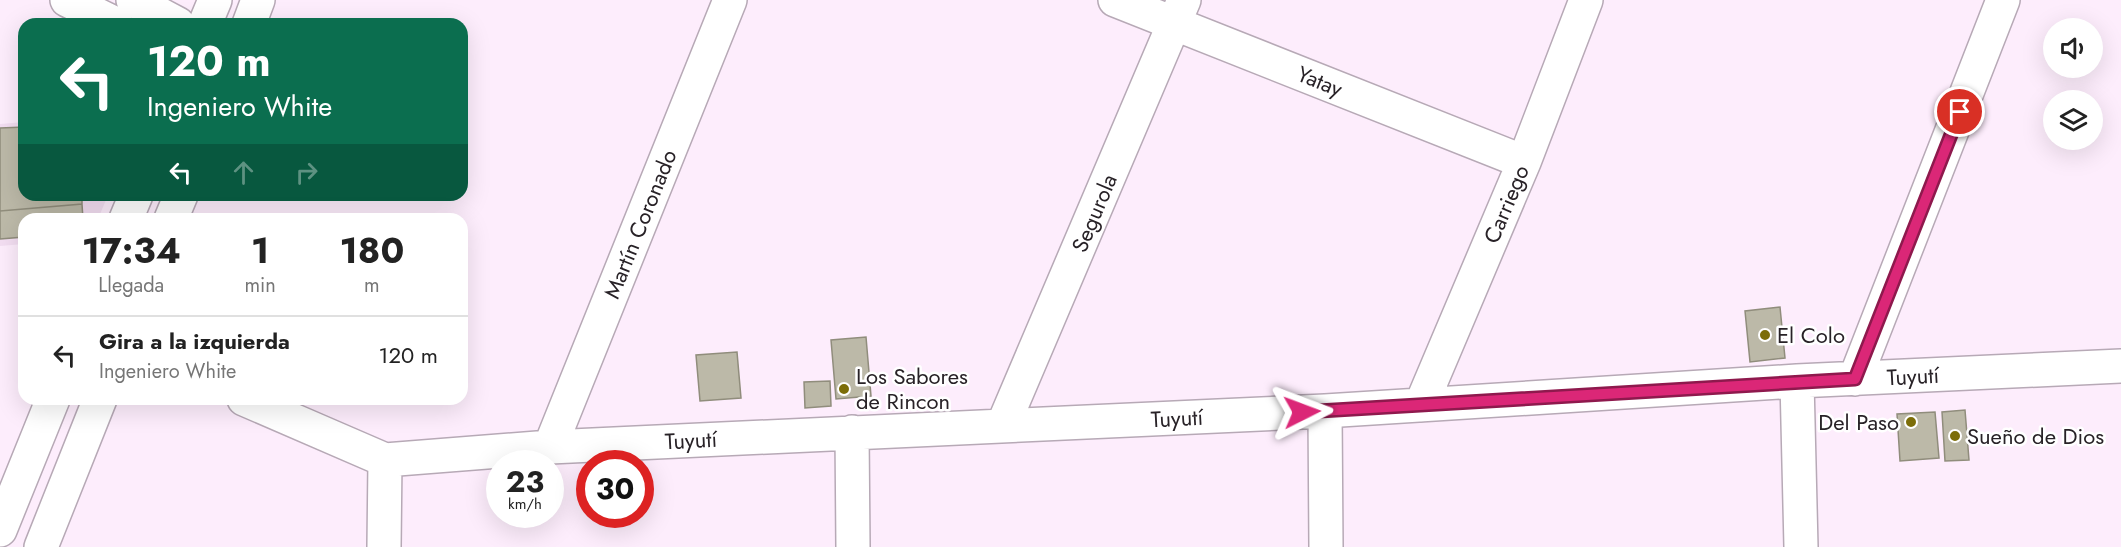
<!DOCTYPE html>
<html lang="es">
<head>
<meta charset="utf-8">
<style>
  body { margin:0; font-family:Jost,sans-serif; background:#f6f6f6; color:#222; height:100vh; display:flex; flex-direction:column; font-size:22px; white-space:nowrap }
  * { box-sizing:border-box; margin:0 }
  p { font-size:20px; color:#767676 }
  .icon { flex:none; width:33px; height:33px; fill:none; stroke:currentColor; stroke-width:2; stroke-linecap:round; stroke-linejoin:round }
  .map { position:relative; flex:1; overflow:hidden }
  .panel { position:absolute; left:18px; top:213px; width:450px; height:192px; display:flex; flex-direction:column; background:#fff; border-radius:18px; box-shadow:0 6px 24px #0002 }
  .panel>* { flex:none }
  .top-card { position:absolute; left:18px; top:18px; width:450px; height:183px; border-radius:18px; box-shadow:0 6px 24px #0002; background:#0b6e4f; color:#fff; overflow:hidden }
  .tools { position:absolute; left:2043px; top:18px; display:grid; gap:12px }
  .tools a { display:grid; place-items:center; width:60px; height:60px; border-radius:50%; background:#fff; box-shadow:0 6px 24px #0002; font-size:30px }
  .speed { position:absolute; left:486px; top:450px; display:flex; gap:12px; font-size:30px; font-weight:700; text-align:center }
  .speed>* { display:grid; place-content:center; width:78px; height:78px; border-radius:50%; background:#fff; box-shadow:0 6px 24px #0002; line-height:1 }
  .speed small { font-size:15px; font-weight:400 }
  .speed .limit { border:9px solid #d22; background:#fff; color:#111 }
  .pin { position:absolute; display:grid; place-items:center; width:51px; height:51px; color:#fff; margin:-26px; border:3px solid #fff; border-radius:50%; box-shadow:0 2px 6px #0007 }
  .me { position:absolute; width:66px; margin:-33px; rotate:87deg; stroke-linejoin:round; filter:drop-shadow(0 0 4px #0008) }
  .turn { display:flex; align-items:center; gap:21px; height:126px; padding:0 30px; font-size:27px }
  .turn .icon { width:78px; height:78px; stroke-width:2.5 }
  .turn b { display:block; font-size:42px; line-height:51px }
  .lanes { display:flex; align-items:center; height:57px; padding:0 30px; background:#0003; justify-content:center; gap:30px; direction:ltr }
  .lanes .off { opacity:.35 }
  .eta { display:flex; justify-content:space-evenly; align-items:center; height:102px; text-align:center }
  .eta b { font-size:36px; font-weight:700; line-height:42px }
  ul { padding:0; list-style:none }
  li { display:flex; align-items:center; gap:18px; height:78px; padding:0 30px; border-top:2px solid #e0e0e0 }
  li div { flex:1 }
  li b { display:block; font-size:22px }
  li em { font-style:normal }
  .map>svg:first-child { display:block }
</style>
</head>
<body>
<div class="map">
<svg width="2121" height="547" viewBox="0 0 2121 547">
  <rect width="100%" height="100%" fill="#fdedfc"/>
  <!-- built -->
  <path fill="#f3def2" d="M24 122V195H108L98 219H24V244L0 246V124Z"/>
  <!-- building -->
  <path fill="#bcb9a8" stroke="#908d7c" stroke-width="1.5" d="M24 127V195H82V204L0 211V128Z
    M82 204 83 219H24V237L0 239V211Z
    M1780 307 1785 358 1750 362 1745 311Z
    M866 337 871 396 836 399 831 340Z
    M737 352 741 398 700 401 696 355Z
    M830 381 831 406 805 408 804 382Z
    M1965 410 1969 460 1945 461 1942 412Z
    M1935 412 1939 458 1900 461 1897 414Z"/>
  <g fill="none" stroke-linecap="round" stroke-linejoin="round">
    <!-- minor casing -->
    <g stroke="#b7a9b6" stroke-width="36">
      <path id="minor" d="M67 0 116 24
        M133 0 178 24
        M1115 0 1524 162
        M1855 379 2003 0
        M1797 381 1801 547
        M244 399 385 460 550 447 1325 411 1797 381 2121 366
        M1421 405 1524 162 1586 0
        M1325 411 1326 547
        M1003 425 1184 0
        M852 432 853 547
        M550 447 730 0
        M384 547 385 460"/>
    </g>
    <!-- major casing -->
    <g stroke="#b7a9b6" stroke-width="36">
      <path id="major" d="M205 24 215 0
        M249 24 258 0
        M126 219 136 195
        M171 219 181 195
        M0 530 53 399
        M41 547 100 399"/>
    </g>
    <!-- minor -->
    <use href="#minor" stroke="#fff" stroke-width="33"/>
    <!-- major -->
    <use href="#major" stroke="#fff" stroke-width="33"/>
  </g>
  <g fill="none" stroke-linecap="round" stroke-linejoin="round">
    <!-- route casing -->
    <g stroke="#8e194d" stroke-width="15">
      <path id="route" d="M1302 412 1855 379 1960 112"/>
    </g>
    <!-- route -->
    <use href="#route" stroke="#db2777" stroke-width="10"/>
  </g>
  <!-- markers -->
  <g fill="#7c6d09" stroke="#fff" stroke-width="2">
    <circle cx="1765" cy="335" r="6"/>
    <circle cx="844" cy="389" r="6"/>
    <circle cx="1911" cy="422" r="6"/>
    <circle cx="1955" cy="436" r="6"/>
  </g>
  <g text-anchor="middle" dominant-baseline="central" stroke-width="5" stroke-linejoin="round" paint-order="stroke">
    <!-- street labels -->
    <g font-size="22" fill="#282227" stroke="#fff">
      <text transform="translate(1320 81) rotate(22)">Yatay</text>
      <text transform="translate(1506 204) rotate(-67)">Carriego</text>
      <text transform="translate(1094 213) rotate(-67)">Segurola</text>
      <text transform="translate(640 224) rotate(-68)">Martín Coronado</text>
      <text transform="translate(1913 376) rotate(-3)">Tuyutí</text>
      <text transform="translate(1177 418) rotate(-3)">Tuyutí</text>
      <text transform="translate(691 440) rotate(-3)">Tuyutí</text>
    </g>
    <!-- poi labels -->
    <g font-size="22" fill="#282227" stroke="#fff" text-anchor="start">
      <text x="1777" y="335">El Colo</text>
      <text x="856" y="376">Los Sabores<tspan x="856" dy="25">de Rincon</tspan></text>
      <text x="1899" y="422" text-anchor="end">Del Paso</text>
      <text x="1967" y="436">Sueño de Dios</text>
    </g>
  </g>
</svg>
<div class="tools">
<a><svg class="icon" aria-label="sound" viewBox="0 0 24 24"><path d="M4 9h4l5-4v14l-5-4H4zM17 9q2 3 0 6"/></svg></a>
<a><svg class="icon" aria-label="layers" viewBox="0 0 24 24"><path d="M12 4l9 5-9 5-9-5zM3 14l9 5 9-5"/></svg></a>
</div>
<div class="speed"><div>23<small>km/h</small></div><div class="limit">30</div></div>
<div class="pin" style="left:1960px;top:112px;background:#d93025"><svg class="icon" aria-label="arrive" viewBox="0 0 24 24"><path d="M6 21V4h12l-3 4 3 4H6"/></svg></div>
<svg class="me" style="left:1302px;top:412px" viewBox="-20 -20 40 40"><path d="M0-17L14 15 0 8-14 15z" fill="#db2777" stroke="#fff" stroke-width="4"/></svg>
<div class="top-card">
<div class="turn"><svg class="icon" aria-label="left" viewBox="0 0 24 24"><path d="M17 20v-9H6M10 6l-5 5 5 5"/></svg><div><b>120 m</b>Ingeniero White</div></div>
<div class="lanes"><svg class="icon" aria-label="left" viewBox="0 0 24 24"><path d="M17 20v-9H6M10 6l-5 5 5 5"/></svg><svg class="icon off" aria-label="ahead" viewBox="0 0 24 24"><path d="M12 20V5M6 11l6-6 6 6"/></svg><svg class="icon off" aria-label="right" viewBox="0 0 24 24"><path d="M7 20v-9h11M14 6l5 5-5 5"/></svg></div>
</div>
<section class="panel">
<div class="eta">
<div><b>17:34</b><p>Llegada</p></div>
<div><b>1</b><p>min</p></div>
<div><b>180</b><p>m</p></div>
</div>
<ul>
<li><svg class="icon" aria-label="left" viewBox="0 0 24 24"><path d="M17 20v-9H6M10 6l-5 5 5 5"/></svg><div><b>Gira a la izquierda</b><p>Ingeniero White</p></div><em>120 m</em></li>
</ul>
</section>
</div>
</body>
</html>
